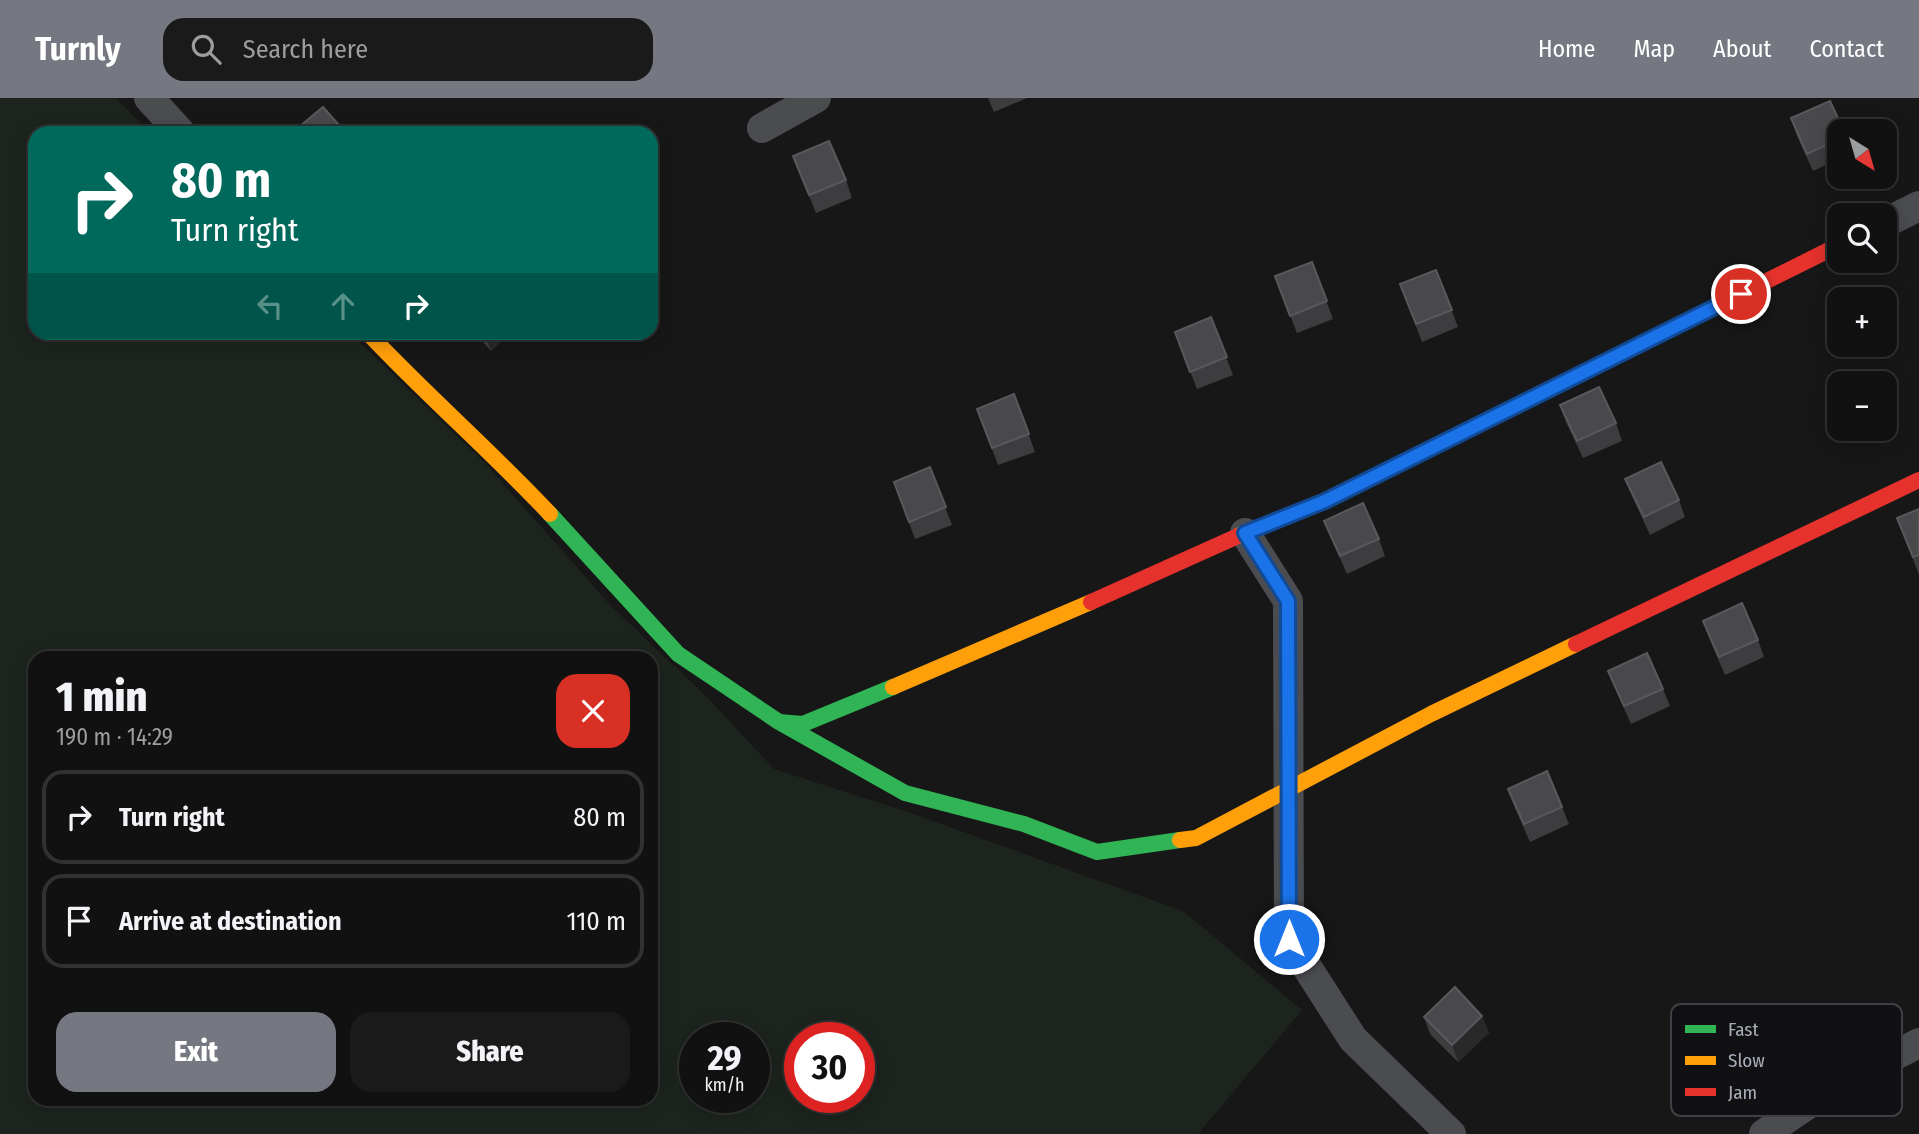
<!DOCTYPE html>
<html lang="en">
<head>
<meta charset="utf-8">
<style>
  body { margin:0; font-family:"Fira Sans Condensed",sans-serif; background:#1a1a1a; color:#f1f3f6; height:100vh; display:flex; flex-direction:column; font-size:26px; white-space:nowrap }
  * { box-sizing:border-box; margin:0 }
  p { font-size:23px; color:#9c9d9f }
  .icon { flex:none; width:38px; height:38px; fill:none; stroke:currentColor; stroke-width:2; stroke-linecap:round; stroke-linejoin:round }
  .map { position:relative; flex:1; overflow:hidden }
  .panel { position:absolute; left:28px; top:553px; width:630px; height:455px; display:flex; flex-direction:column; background:#111; border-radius:21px; box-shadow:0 4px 18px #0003,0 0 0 2px #303131 }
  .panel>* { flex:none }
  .banner { position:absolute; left:28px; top:28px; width:630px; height:214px; border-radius:21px; box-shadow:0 4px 18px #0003,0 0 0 2px #303131; background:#00695c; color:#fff; overflow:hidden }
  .needle { width:46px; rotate:143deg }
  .controls { position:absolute; left:1827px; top:21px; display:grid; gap:14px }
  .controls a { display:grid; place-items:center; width:70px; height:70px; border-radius:14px; background:#111; box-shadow:0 4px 18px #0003,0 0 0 2px #303131; font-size:35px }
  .speed { position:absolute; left:679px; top:924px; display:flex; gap:14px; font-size:35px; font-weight:700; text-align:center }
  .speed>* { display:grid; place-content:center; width:91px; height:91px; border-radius:50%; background:#111; box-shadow:0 4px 18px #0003,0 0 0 2px #303131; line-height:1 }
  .speed small { font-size:18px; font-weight:400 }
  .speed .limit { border:10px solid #d22; background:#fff; color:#111 }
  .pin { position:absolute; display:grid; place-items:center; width:60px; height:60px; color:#fff; margin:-30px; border:4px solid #fff; border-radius:50%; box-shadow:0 2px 7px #0007 }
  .me { position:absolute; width:77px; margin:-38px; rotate:0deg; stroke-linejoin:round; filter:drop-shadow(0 0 5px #0008) }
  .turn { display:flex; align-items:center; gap:24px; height:147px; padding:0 28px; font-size:32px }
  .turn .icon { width:91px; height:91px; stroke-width:2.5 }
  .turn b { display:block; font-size:49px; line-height:60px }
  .lanes { display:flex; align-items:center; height:66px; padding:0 28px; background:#0003; justify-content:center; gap:35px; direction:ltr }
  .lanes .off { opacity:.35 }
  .round { display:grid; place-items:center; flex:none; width:74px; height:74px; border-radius:21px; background:#1a1a1a }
  .head { display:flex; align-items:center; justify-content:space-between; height:119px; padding:0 28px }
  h1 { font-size:42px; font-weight:800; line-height:52px }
  .button { display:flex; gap:14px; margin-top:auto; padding:14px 28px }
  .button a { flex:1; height:80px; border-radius:21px; background:#757880; color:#fff; font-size:28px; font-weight:800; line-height:80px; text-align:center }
  .button a+a { background:#1a1a1a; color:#f1f3f6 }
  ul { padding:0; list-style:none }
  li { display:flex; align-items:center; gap:21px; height:94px; margin:0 14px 10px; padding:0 14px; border:4px solid #303131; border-radius:21px }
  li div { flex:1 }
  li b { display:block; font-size:26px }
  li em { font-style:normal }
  header { display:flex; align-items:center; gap:42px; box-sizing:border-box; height:98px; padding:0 35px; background:#757880; color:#fff }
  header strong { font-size:33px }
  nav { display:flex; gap:38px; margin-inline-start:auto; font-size:24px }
  .search { width:490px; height:63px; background:#1a1a1a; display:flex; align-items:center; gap:18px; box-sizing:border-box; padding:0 24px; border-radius:21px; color:#9c9d9f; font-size:26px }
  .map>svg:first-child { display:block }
</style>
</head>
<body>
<header>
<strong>Turnly</strong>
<div class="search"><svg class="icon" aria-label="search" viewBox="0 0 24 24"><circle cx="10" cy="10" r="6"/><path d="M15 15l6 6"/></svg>Search here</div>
<nav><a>Home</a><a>Map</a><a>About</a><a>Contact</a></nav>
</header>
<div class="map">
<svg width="1919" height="1036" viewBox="0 0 1919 1036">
  <rect width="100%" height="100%" fill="#171717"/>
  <!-- green -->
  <path fill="#1d241e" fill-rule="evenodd" d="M0 0H116L150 35H35V234L350 235 483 363 612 509 706 598 774 671 908 714 1183 813 1302 912 1198 1036H0ZM35 560H651V1001H35ZM695 940H754V999H695ZM800 940H859V999H800Z"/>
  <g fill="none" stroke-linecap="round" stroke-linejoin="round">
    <!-- street -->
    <path stroke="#4b4c50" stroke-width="30" d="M149 0 181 35
      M762 30 816 0
      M1885 125 1919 108
      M1245 435 1288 503 1289 841 1353 941 1451 1036
      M1764 1036 1833 989 1919 945"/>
    <!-- fast -->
    <path stroke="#30b455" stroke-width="16" d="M550 416 678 556 779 624 803 626 893 589
      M779 624 905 695 1024 726 1097 754 1180 742"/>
    <!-- slow -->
    <path stroke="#ff9f0a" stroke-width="16" d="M367 234C426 297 491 353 550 416
      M1238 438 1325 403 1504 314
      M893 589 1091 504
      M1180 742 1196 740 1431 616 1576 546"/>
    <!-- jam -->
    <path stroke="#e5322d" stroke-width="16" d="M1504 314 1839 147
      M1091 504 1238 438
      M1576 546 1919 382"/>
  </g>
  <!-- wall -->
  <path fill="#3d3d3f" d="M988 0H1027L994 14Z
    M1791 20 1839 33V61L1813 73 1797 38Z
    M793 58 846 82 852 100 816 115Z
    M1312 164 1333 221 1297 235 1275 178Z
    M1436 172 1458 229 1422 244 1400 186Z
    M1211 219 1233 277 1197 291 1175 234Z
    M474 234H512L491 253Z
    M1014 296 1035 354 998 367 977 311Z
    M1560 307 1616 325 1622 343 1583 360 1566 324Z
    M930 369 952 427 915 441 894 384Z
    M1625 381 1679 402 1685 419 1650 437 1632 398Z
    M1919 411V477L1904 437Z
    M1324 423 1379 441 1385 458 1347 476 1331 440Z
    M1703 523 1758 542 1764 559 1725 577 1709 540Z
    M1608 573 1663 591 1670 608 1631 626 1615 590Z
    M1508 691 1562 709 1569 726 1530 744 1514 708Z
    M1482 918 1489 935 1458 964 1430 936 1424 919Z"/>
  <!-- shaded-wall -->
  <path fill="#29292a" d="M486 234H512L491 253 485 236Z
    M1482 918 1489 935 1458 964 1452 947Z"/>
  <!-- building -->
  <path fill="#49494c" stroke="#58595d" stroke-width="2" d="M1830 3 1844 33H1839V41L1807 56 1791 20Z
    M323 9 346 35 293 34Z
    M829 43 846 82 809 97 793 58Z
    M1312 164 1327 203 1290 218 1275 178Z
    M1436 172 1452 212 1416 226 1400 186Z
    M1211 219 1227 259 1190 274 1175 234Z
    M1599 289 1616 325 1577 343 1560 307Z
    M1014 296 1029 336 992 350 977 311Z
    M1661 364 1679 402 1644 419 1625 381Z
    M930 369 946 409 909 424 894 384Z
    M1363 405 1379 441 1340 458 1324 423Z
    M1919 411V457L1913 459 1897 420Z
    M1742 505 1758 542 1719 559 1703 523Z
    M1647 555 1663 591 1624 608 1608 573Z
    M1547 673 1562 709 1524 726 1508 691Z
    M1455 889 1482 918 1452 947 1424 919Z"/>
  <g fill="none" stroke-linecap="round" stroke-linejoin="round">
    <!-- route casing -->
    <g stroke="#114b97" stroke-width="18">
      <path id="route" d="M1289 841 1288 503 1245 435 1325 403 1741 196"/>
    </g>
    <!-- route -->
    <use href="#route" stroke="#1a73e8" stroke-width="12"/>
  </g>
  <!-- legend -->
  <rect x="1671" y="906" width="231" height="112" rx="10" fill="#111113" stroke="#3e4045" stroke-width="2"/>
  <rect x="1685" y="927" width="31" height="8" fill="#30b455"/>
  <rect x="1685" y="958" width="31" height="9" fill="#ff9f0a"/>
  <rect x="1685" y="990" width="31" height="8" fill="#e5322d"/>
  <g font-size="19" fill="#a8adb8">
    <text x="1728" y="938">Fast</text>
    <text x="1728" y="969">Slow</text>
    <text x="1728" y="1001">Jam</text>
  </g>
</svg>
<div class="controls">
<a><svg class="needle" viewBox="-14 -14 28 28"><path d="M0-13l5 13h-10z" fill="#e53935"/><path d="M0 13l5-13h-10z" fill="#9c9d9f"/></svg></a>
<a><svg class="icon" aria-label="search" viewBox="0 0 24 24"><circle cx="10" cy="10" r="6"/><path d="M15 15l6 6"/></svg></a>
<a>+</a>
<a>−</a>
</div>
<div class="speed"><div>29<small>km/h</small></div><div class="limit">30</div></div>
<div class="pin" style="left:1741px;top:196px;background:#d93025"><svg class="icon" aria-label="arrive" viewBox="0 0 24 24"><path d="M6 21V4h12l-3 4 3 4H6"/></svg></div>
<svg class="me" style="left:1289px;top:841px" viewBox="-20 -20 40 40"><circle r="17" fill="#1a73e8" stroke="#fff" stroke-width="3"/><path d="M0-11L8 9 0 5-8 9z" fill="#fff"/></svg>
<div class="banner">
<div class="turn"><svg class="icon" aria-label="right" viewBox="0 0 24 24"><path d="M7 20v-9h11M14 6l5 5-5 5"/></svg><div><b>80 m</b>Turn right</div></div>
<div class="lanes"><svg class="icon off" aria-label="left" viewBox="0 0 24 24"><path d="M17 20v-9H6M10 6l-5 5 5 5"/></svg><svg class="icon off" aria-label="ahead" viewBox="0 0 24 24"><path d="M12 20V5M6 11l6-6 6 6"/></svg><svg class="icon" aria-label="right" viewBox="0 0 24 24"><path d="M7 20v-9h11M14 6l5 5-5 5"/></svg></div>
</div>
<section class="panel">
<div class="head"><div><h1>1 min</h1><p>190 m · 14:29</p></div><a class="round" style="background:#d93025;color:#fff"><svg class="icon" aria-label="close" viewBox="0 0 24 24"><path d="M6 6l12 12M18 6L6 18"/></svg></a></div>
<ul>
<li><svg class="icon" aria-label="right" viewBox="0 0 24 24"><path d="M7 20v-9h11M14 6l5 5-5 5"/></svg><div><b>Turn right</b></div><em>80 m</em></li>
<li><svg class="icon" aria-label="arrive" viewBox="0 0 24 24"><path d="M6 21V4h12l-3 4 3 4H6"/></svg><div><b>Arrive at destination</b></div><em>110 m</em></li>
</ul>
<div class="button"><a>Exit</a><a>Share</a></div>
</section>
</div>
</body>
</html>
